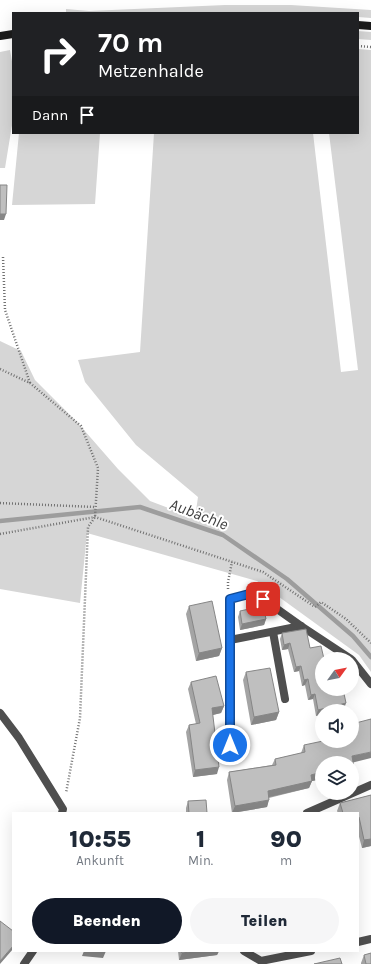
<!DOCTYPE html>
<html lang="de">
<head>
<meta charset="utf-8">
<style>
  body { margin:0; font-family:Karla,sans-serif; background:#f6f6f7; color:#1f2937; height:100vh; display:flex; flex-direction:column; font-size:15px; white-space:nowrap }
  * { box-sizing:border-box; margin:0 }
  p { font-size:13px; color:#747a83 }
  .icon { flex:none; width:22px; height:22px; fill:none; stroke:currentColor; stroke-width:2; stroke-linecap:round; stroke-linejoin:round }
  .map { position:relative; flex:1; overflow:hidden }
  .details { position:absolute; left:12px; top:812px; width:347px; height:140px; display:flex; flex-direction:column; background:#fff; border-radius:0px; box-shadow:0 4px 16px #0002 }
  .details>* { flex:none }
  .top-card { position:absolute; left:12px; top:12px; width:347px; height:122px; border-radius:0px; box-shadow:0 4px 16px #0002; background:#202124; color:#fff; overflow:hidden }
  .needle { width:26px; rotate:57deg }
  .tools { position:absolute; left:315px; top:652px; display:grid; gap:8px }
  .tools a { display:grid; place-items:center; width:44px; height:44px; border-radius:50%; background:#fff; box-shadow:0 4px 16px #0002; font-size:20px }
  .pin { position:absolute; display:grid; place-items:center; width:34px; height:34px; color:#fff; margin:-17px; border-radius:8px; box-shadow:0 2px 6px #0006 }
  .me { position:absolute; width:44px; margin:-22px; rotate:0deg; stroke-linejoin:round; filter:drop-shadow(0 0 3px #0008) }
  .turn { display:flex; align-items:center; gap:14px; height:84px; padding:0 20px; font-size:18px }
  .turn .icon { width:52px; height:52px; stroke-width:2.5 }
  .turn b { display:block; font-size:28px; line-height:34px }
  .then { display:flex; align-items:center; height:38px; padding:0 20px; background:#0003; gap:8px; font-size:15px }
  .eta { display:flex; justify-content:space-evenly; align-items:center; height:68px; text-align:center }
  .eta b { font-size:24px; font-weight:800; line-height:28px }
  .action { display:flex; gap:8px; margin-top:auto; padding:8px 20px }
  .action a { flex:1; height:46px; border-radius:24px; background:#111827; color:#fff; font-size:16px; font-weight:800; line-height:46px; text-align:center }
  .action a+a { background:#f6f6f7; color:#1f2937 }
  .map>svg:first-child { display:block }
</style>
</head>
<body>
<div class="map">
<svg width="371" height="964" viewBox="0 0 371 964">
  <rect width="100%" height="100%" fill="#fff"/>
  <!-- green -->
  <path fill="#d6d6d6" d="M225 5H291L371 10V18L358 17V13H66V9L89 11Z
    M358 31 371 32V40L358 39Z
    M358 49 371 50V672L359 655 257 581 87 533 80 603 0 589V341L21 351 35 380 77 422 118 469 150 501 195 518 198 497 136 445 85 382 78 360 140 352 154 133H313L341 372 358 370 329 133H358Z
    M10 50 13 67V119L5 168H0V52Z
    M19 133H100L95 204 12 205Z"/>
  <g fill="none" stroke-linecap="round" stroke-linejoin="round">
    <!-- stream -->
    <path stroke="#9d9d9d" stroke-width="4.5" d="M0 521 140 507 223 535 287 579 353 636 371 657"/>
    <!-- path -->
    <path stroke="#717171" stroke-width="2.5" stroke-dasharray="1 2" stroke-linecap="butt" d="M358 46 371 47
      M3 257 5 310 30 383
      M0 369 30 383 81 426 98 468 95 517 88 527 80 718 66 793
      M0 503 95 507
      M0 534 95 517 263 572 315 607 321 602 346 619 371 643
      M228 589V582L232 562"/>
    <!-- service -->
    <path stroke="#4f4f4f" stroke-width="8" d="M273 632 285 699
      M230 640 301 626"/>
    <!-- minor -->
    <path stroke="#4f4f4f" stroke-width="8" d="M352 660 371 684
      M0 713 19 738 63 809 62 813
      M230 760V599L249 594 263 599 301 626 351 659
      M307 813 371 785
      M358 942 371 939
      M244 951 261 961 311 951
      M24 964 33 951"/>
    <!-- secondary -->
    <path stroke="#1c1c1c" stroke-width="8" d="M358 25 371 26
      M0 36 13 34"/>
  </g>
  <!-- wall -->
  <path fill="#a4a4a4" d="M189 606 222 648 219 656 196 661 186 614Z
    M240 611 266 619 264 625 240 630 238 617Z
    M282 633 310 648 322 659 344 709 336 711H322V714L316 716 313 699 308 700 305 685 302 686 299 671 294 672 288 649 282 650 280 639Z
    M246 672 279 712 276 720 251 725 243 680Z
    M191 682 224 706 221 713 212 715 217 774 193 777 186 732 189 725 196 724 188 689Z
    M304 745 353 763 354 768 352 774V763H322V779L312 781 309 788 269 798 267 807 232 813 227 780 229 772 272 765 275 759 301 753Z
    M371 795V846L362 848 358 833V813H338L337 811 340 803Z
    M188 801 207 813H186V808Z
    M178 951H219L217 955 179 960Z
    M364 955 371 964H361V963Z"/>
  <!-- shaded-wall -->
  <path fill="#868686" d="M0 214H6L4 220H0Z
    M266 619 264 625 240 630 242 624Z
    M290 643 288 649 282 650 284 645Z
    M222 648 219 656 196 661 199 653Z
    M301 666 299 671 294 672 296 667Z
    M308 679 305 685 302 686 304 680Z
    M315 694 313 699 308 700 311 695Z
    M346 703 344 709 336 711H322V714L316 716 318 710Z
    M224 706 221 713 209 716 212 708Z
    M279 712 276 720 251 725 254 717Z
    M371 752V758L351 763 352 756Z
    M219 767 217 774 193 777 195 770Z
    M352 768H354L352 774Z
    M322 772V779L312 781 309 788 265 798 268 791 311 775Z
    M269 800 267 807 232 813 235 806Z
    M371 839V846L362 848 364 840Z
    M13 946V949L0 964V961Z
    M84 951H106L103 958 82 956Z
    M198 951H219L217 955 179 960 182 953Z"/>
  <!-- building -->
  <path fill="#bfbfbf" stroke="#868686" d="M0 185H7L6 214H0Z
    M212 601 222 648 199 653 189 606Z
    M263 606 266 619 242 624 240 611Z
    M306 629 310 648 321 646 324 659H322V689H343L346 703 318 710 315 694 311 695 308 679 304 680 301 666 296 667 290 643 284 645 282 633Z
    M270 668 279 712 254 717 246 672Z
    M216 676 224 706 212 708 219 767 195 770 189 725 200 723 191 682Z
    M371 719V752L352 756 354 768H352V763H322V772L311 775 312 781 268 791 269 800 235 806 229 772 276 765 275 759 305 752 304 745 323 741H352V724Z
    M371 795V839L364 840 359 817 358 818V813H343L340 803Z
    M206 800 207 813H189L188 801Z
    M0 921 13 931V946L0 961Z
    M181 951H198L182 953Z
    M371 953V964H366L364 955Z
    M340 958 342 964H314Z"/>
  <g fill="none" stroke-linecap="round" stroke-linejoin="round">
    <!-- route casing -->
    <g stroke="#114b97" stroke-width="10">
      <path id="route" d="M230 745V599L249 594 263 599"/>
    </g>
    <!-- route -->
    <use href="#route" stroke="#1a73e8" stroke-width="7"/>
  </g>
  <g text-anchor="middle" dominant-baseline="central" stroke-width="4" stroke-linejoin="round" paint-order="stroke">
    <!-- water labels -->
    <g font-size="16" font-style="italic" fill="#3e3e3e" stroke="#fff">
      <text transform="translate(199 514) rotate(21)">Aubächle</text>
    </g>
  </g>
</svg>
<div class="tools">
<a><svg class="needle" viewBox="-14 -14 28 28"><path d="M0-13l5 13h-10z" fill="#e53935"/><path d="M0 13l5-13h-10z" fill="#747a83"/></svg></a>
<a><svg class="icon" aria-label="sound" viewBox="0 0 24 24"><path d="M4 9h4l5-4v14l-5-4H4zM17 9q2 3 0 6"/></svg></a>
<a><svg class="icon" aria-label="layers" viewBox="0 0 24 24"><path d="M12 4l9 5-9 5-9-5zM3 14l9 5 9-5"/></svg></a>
</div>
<div class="pin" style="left:263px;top:599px;background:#d93025"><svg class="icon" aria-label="arrive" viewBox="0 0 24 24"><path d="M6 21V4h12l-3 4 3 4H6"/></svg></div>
<svg class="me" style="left:230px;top:745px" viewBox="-20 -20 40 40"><circle r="17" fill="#1a73e8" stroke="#fff" stroke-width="3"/><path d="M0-11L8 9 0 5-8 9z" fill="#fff"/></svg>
<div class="top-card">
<div class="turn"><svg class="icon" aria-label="right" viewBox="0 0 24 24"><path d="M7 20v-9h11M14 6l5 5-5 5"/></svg><div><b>70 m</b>Metzenhalde</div></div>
<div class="then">Dann<svg class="icon" aria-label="arrive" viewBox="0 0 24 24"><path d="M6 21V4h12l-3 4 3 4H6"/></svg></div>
</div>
<section class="details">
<div class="eta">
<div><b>10:55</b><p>Ankunft</p></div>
<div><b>1</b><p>Min.</p></div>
<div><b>90</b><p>m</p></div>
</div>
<div class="action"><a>Beenden</a><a>Teilen</a></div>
</section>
</div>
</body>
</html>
